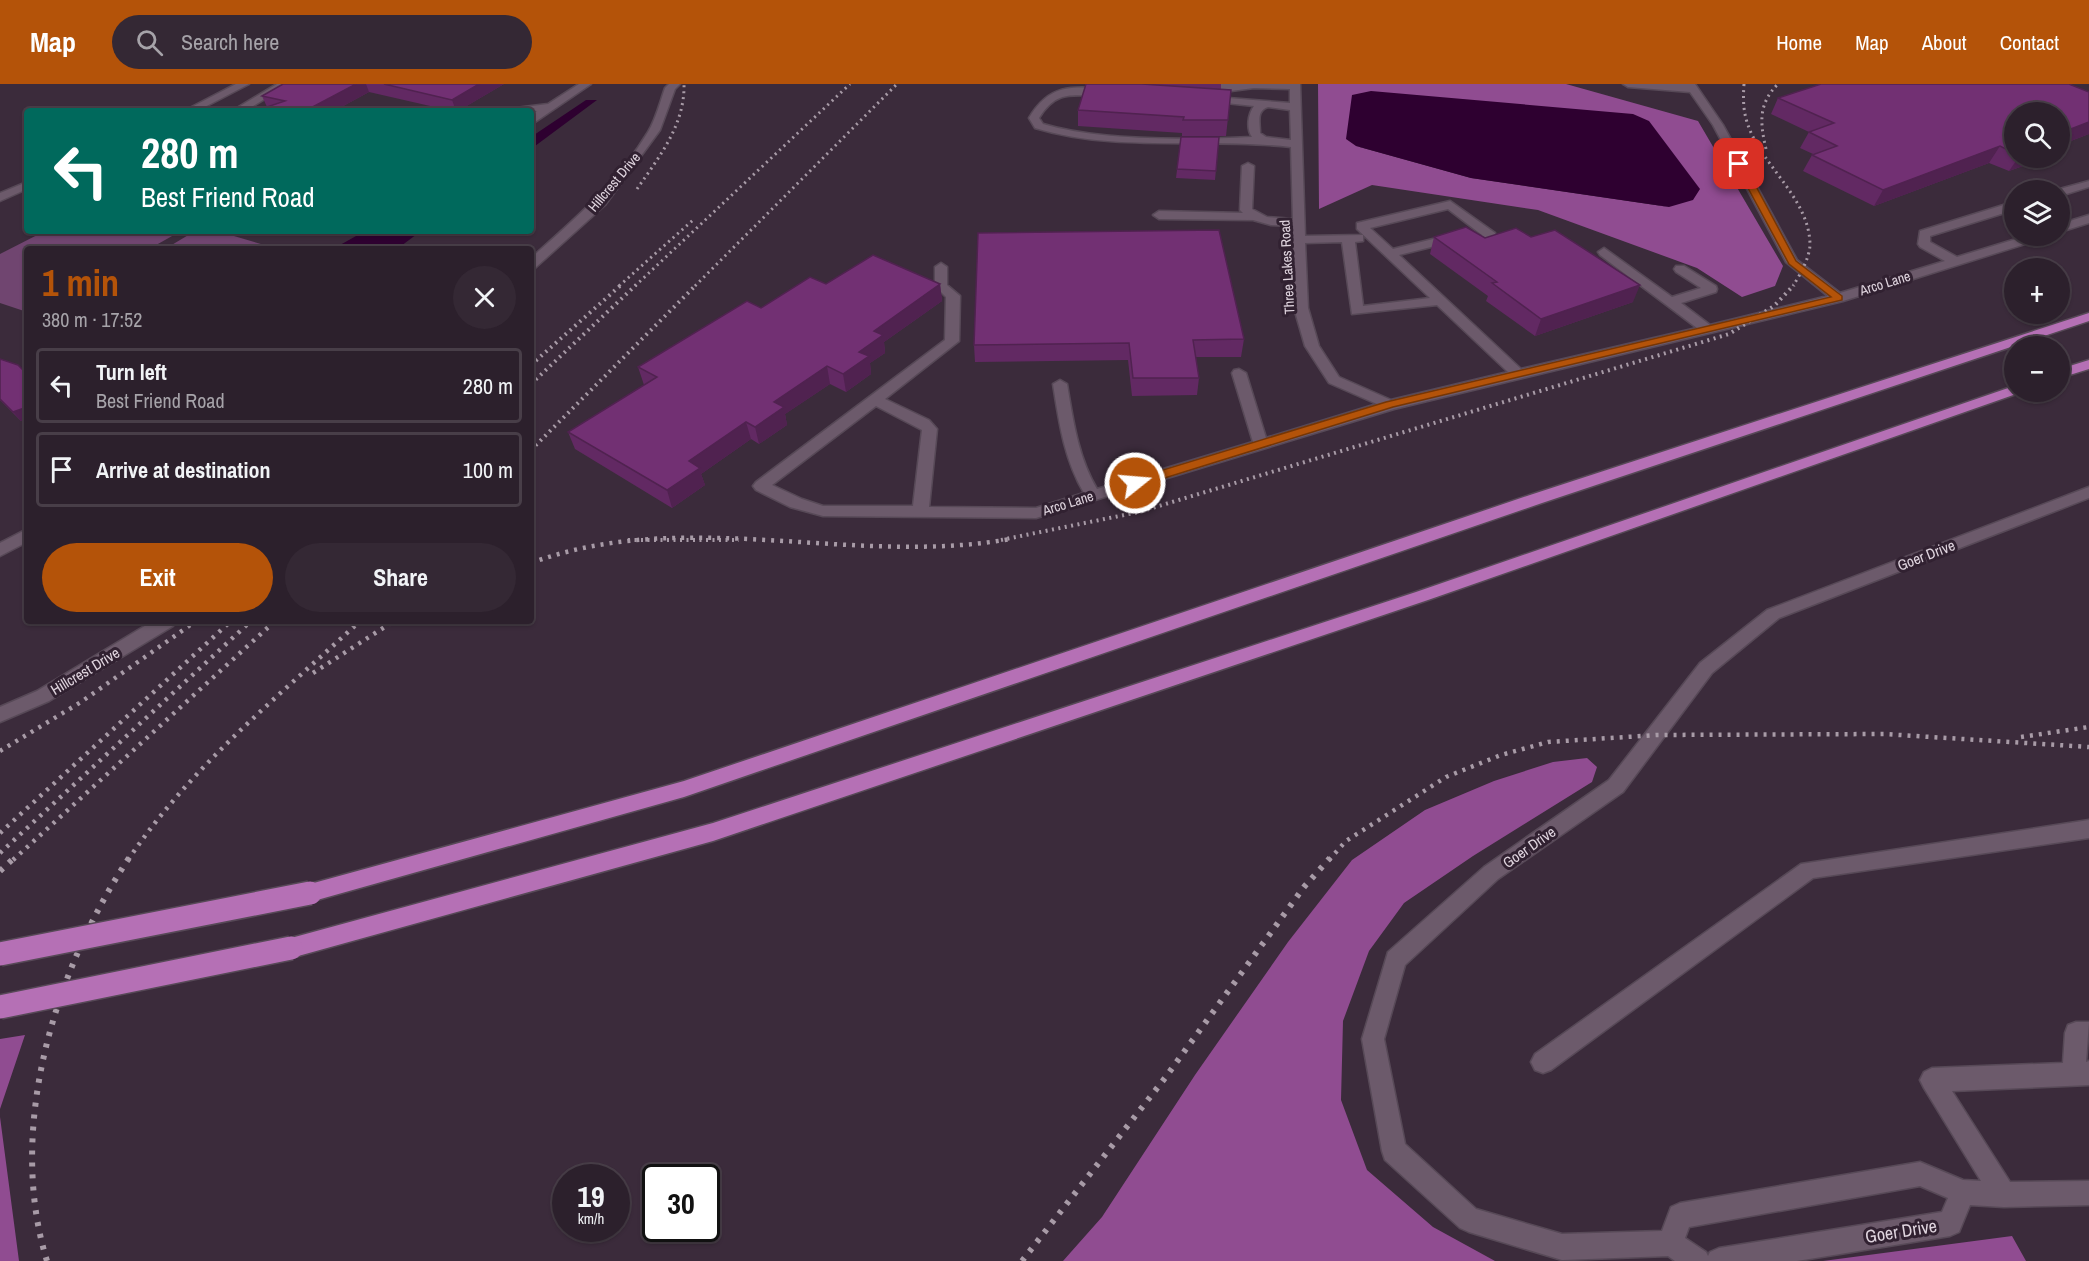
<!DOCTYPE html>
<html lang="en">
<head>
<meta charset="utf-8">
<style>
  body { margin:0; font-family:"Archivo Narrow",sans-serif; background:#342834; color:#f1f3f6; height:100vh; display:flex; flex-direction:column; font-size:22px; white-space:nowrap }
  * { box-sizing:border-box; margin:0 }
  p { font-size:20px; color:#a6a3a9 }
  .icon { flex:none; width:33px; height:33px; fill:none; stroke:currentColor; stroke-width:2; stroke-linecap:round; stroke-linejoin:round }
  .map { position:relative; flex:1; overflow:hidden }
  .panel { position:absolute; left:24px; top:162px; width:510px; height:378px; display:flex; flex-direction:column; background:#2c202c; border-radius:6px; box-shadow:0 2px 4px #0004,0 0 0 2px #483e48 }
  .panel>* { flex:none }
  .banner { position:absolute; left:24px; top:24px; width:510px; height:126px; border-radius:6px; box-shadow:0 2px 4px #0004,0 0 0 2px #483e48; background:#00695c; color:#fff; overflow:hidden }
  .buttons { position:absolute; left:2004px; top:18px; display:grid; gap:12px }
  .buttons a { display:grid; place-items:center; width:66px; height:66px; border-radius:50%; background:#2c202c; box-shadow:0 2px 4px #0004,0 0 0 2px #483e48; font-size:30px }
  .speed { position:absolute; left:552px; top:1080px; display:flex; gap:12px; font-size:30px; font-weight:700; text-align:center }
  .speed>* { display:grid; place-content:center; width:78px; height:78px; border-radius:50%; background:#2c202c; box-shadow:0 2px 4px #0004,0 0 0 2px #483e48; line-height:1 }
  .speed small { font-size:15px; font-weight:400 }
  .speed .limit { border:3px solid #111; border-radius:9px; background:#fff; color:#111 }
  .pin { position:absolute; display:grid; place-items:center; width:51px; height:51px; color:#fff; margin:-26px; border-radius:12px; box-shadow:0 3px 9px #0006 }
  .me { position:absolute; width:66px; margin:-33px; rotate:73deg; stroke-linejoin:round; filter:drop-shadow(0 0 4px #0008) }
  .turn { display:flex; align-items:center; gap:21px; height:126px; padding:0 18px; font-size:27px }
  .turn .icon { width:78px; height:78px; stroke-width:2.5 }
  .turn b { display:block; font-size:42px; line-height:51px }
  .round { display:grid; place-items:center; flex:none; width:63px; height:63px; border-radius:32px; background:#342834 }
  .head { display:flex; align-items:center; justify-content:space-between; height:102px; padding:0 18px }
  h1 { font-size:36px; font-weight:700; line-height:45px; color:#b45309 }
  .action { display:flex; gap:12px; margin-top:auto; padding:12px 18px }
  .action a { flex:1; height:69px; border-radius:36px; background:#b45309; color:#fff; font-size:24px; font-weight:700; line-height:69px; text-align:center }
  .action a+a { background:#342834; color:#f1f3f6 }
  ul { padding:0; list-style:none }
  li { display:flex; align-items:center; gap:18px; height:75px; margin:0 12px 9px; padding:0 6px; border:3px solid #483e48; border-radius:6px }
  li div { flex:1 }
  li b { display:block; font-size:22px }
  li em { font-style:normal }
  header { display:flex; align-items:center; gap:36px; box-sizing:border-box; height:84px; padding:0 30px; background:#b45309; color:#fff }
  header strong { font-size:28px }
  nav { display:flex; gap:33px; margin-inline-start:auto; font-size:21px }
  .search { width:420px; height:54px; background:#342834; display:flex; align-items:center; gap:15px; box-sizing:border-box; padding:0 21px; border-radius:33px; color:#a6a3a9; font-size:22px }
  .map>svg:first-child { display:block }
</style>
</head>
<body>
<header>
<strong>Map</strong>
<div class="search"><svg class="icon" aria-label="search" viewBox="0 0 24 24"><circle cx="10" cy="10" r="6"/><path d="M15 15l6 6"/></svg>Search here</div>
<nav><a>Home</a><a>Map</a><a>About</a><a>Contact</a></nav>
</header>
<div class="map">
<svg width="2089" height="1177" viewBox="0 0 2089 1177">
  <rect width="100%" height="100%" fill="#3b2b3b"/>
  <!-- green -->
  <path fill="#704570" d="M45 147H181L149 165H27V228L0 219V170Z
    M195 147H217L278 165H165Z"/>
  <!-- forest -->
  <path fill="#904c91" fill-rule="evenodd" d="M1318 0H1566L1698 37 1783 182 1775 202 1742 213 1697 184 1538 126 1372 101 1319 125ZM1356 62 1669 123 1471 94Z
    M1587 674 1597 683 1592 698 1473 772 1404 819 1369 867 1343 937 1341 1016 1367 1086 1433 1143 1495 1177H1063L1102 1133 1195 991 1288 858 1352 776 1425 726 1494 697 1553 678Z
    M25 951 0 1025V955Z
    M0 1033 19 1177H0Z
    M2012 1152 2026 1177H1823Z"/>
  <!-- water -->
  <path fill="#2e0030" d="M1371 7 1633 30 1649 37 1700 105 1693 116 1669 123 1471 94 1356 62 1346 55 1352 11Z
    M586 16H597L531 65V53Z
    M365 147H421L397 165H349L340 161Z"/>
  <g fill="none" stroke-linecap="round" stroke-linejoin="round">
    <!-- minor casing -->
    <g stroke="#574957" stroke-width="3">
      <path id="minor" d="M236 0H249L197 27H184Z
        M277 0H289L245 27H232Z
        M579 0H591L535 38 531 39V31L537 27H511L516 24 548 20Z
        M669 0H680L675 5 660 46 605 121 535 184 531 185V174C574 136 618 98 648 48 656 35 660 18 665 4Z
        M1213 0H1300L1305 152 1363 151V157L1355 158 1363 222 1430 214 1357 145V139L1450 117 1495 149V155L1468 162 1459 156 1399 171 1521 285 1697 244 1600 171 1598 168 1604 164 1672 213 1701 204 1676 188 1674 185 1676 182H1684L1716 202 1717 205 1716 208 1681 219 1710 241 1828 212 1786 178 1713 41 1690 8 1628 3 1623 0H1695L1723 41 1797 176 1840 209 1945 177 1920 163 1918 160 1920 147 2010 119H2014V126L1930 152V158L1957 173 2026 152H2043L2041 155 1843 217 1394 325 1036 434 823 432 790 423 756 406 753 402 756 398 945 256 946 213 935 202V183L941 179 947 183V201L960 212 959 257 885 315 929 336 937 345 929 423 1036 424 1084 409C1064 375 1059 338 1053 300L1060 296 1067 300C1073 336 1078 373 1097 405L1253 358 1232 289 1234 286 1239 285 1246 289 1266 354 1377 320 1329 299 1305 262 1294 224 1293 142 1271 141 1253 136 1159 135 1153 131 1159 127 1243 129 1240 126 1242 82 1248 79 1254 82 1252 125 1267 133 1293 135 1291 63C1206 53 1118 69 1035 44L1029 34C1049 0 1071 2 1108 5L1112 6V10C1079 16 1060 0 1039 34L1043 40C1100 57 1192 56 1252 53 1246 45 1248 30 1254 22L1207 17 1202 14 1203 12 1290 19V5L1254 4 1231 7 1209 5 1208 3ZM1268 23 1290 26 1291 56 1266 53 1260 49C1260 38 1256 27 1268 23ZM1448 125 1482 151 1470 154 1461 148 1393 165 1370 144ZM1342 158 1352 230 1437 221 1508 288 1391 316 1339 293 1319 262 1308 224 1305 159ZM876 322 922 346 913 422H823L802 415 772 401Z
        M2089 97V103L2060 112V106H2056Z
        M27 98V105L0 117V109Z
        M2089 131V139L2060 148V140Z
        M2089 403V414L1779 534 1712 589 1623 708 1498 795 1405 881 1384 955 1405 1060 1476 1125 1562 1150 1662 1147 1671 1123 1680 1119 1920 1078 1963 1096 1981 1097 1924 1004 1920 996 1924 988 1932 984 2063 979 2065 949 2068 941 2076 938H2089L2086 978 2089 977V1001L1952 1007 2010 1098 2089 1097V1121L2004 1123 1970 1121 1959 1148 1950 1152 1797 1177H1675L1668 1172 1562 1176 1469 1148 1460 1144 1385 1076 1382 1067 1362 955 1388 868 1484 783 1609 696 1700 579 1767 526ZM1920 1102 1948 1114 1942 1128 1719 1164 1710 1168 1708 1172 1706 1168 1685 1154 1689 1143Z
        M27 445V458L0 472V459Z
        M153 537H176L173 542 49 617 0 638V623L37 607Z
        M2089 736V754L1813 794 1551 986 1543 989 1535 986 1531 978 1535 970 1801 780Z"/>
    </g>
    <!-- highway casing -->
    <g stroke="#574957" stroke-width="3">
      <path id="highway" d="M2089 229V237L1542 419 684 713 310 818 303 816 300 809 303 802 310 800 684 697 1530 411Z
        M2089 276V285L2060 294V285Z
        M2014 302V308H2020L2019 309 1428 516 713 757 291 874 283 871 280 864 283 857 291 854 713 739 1416 508Z"/>
    </g>
    <!-- minor -->
    <use href="#minor" fill="#6c5a6b" fill-rule="evenodd"/>
    <!-- highway -->
    <use href="#highway" fill="#b570b5" fill-rule="evenodd"/>
    <!-- rail-far3 -->
    <path stroke="#a89ba7" stroke-width="3" stroke-dasharray="2 4" stroke-linecap="butt" d="M1744 0C1743 15 1743 27 1748 41 1762 82 1809 114 1810 160 1810 173 1800 191 1793 202
      M1766 65C1760 39 1758 20 1778 0
      M637 105C659 73 685 41 684 0
      M619 202 693 136
      M635 202 850 0
      M695 202 897 0"/>
    <!-- rail-far2 -->
    <path stroke="#a89ba7" stroke-width="4" stroke-dasharray="2 4.5" stroke-linecap="butt" d="M531 281 621 201
      M531 300 636 201
      M531 366 696 201
      M628 456H739
      M1001 456 1139 428 1729 250 1774 222 1794 201"/>
    <!-- rail-far1 -->
    <path stroke="#a89ba7" stroke-width="4.5" stroke-dasharray="3 6" stroke-linecap="butt" d="M531 479C685 422 852 483 1010 455
      M313 589 394 537
      M2021 653 2089 643
      M0 667 81 618 196 537
      M0 749 231 537
      M0 769 251 537
      M13 776 275 537
      M128 776C191 682 278 613 360 537
      M1329 776 1346 757 1446 693 1501 671 1548 658 1657 651 1884 650 2089 663"/>
    <!-- rail -->
    <path stroke="#a89ba7" stroke-width="6" stroke-dasharray="4 8" stroke-linecap="butt" d="M0 787 14 774
      M47 1177C6 1045 55 885 129 774
      M1022 1177 1165 994 1304 803 1330 774"/>
    <!-- highway-bridge casing -->
    <g stroke="#574957" stroke-width="26" stroke-linecap="butt">
      <path id="highway-bridge" d="M0 870 310 809
        M0 923 291 864"/>
    </g>
    <!-- highway-bridge -->
    <use href="#highway-bridge" stroke="#b570b5" stroke-width="23"/>
  </g>
  <!-- wall -->
  <path fill="#622963" d="M283 0H504L458 27H452L369 8 334 27H255L267 23 262 12Z
    M1086 0H1221V5L1231 6 1226 52H1182V49L1078 42V26Z
    M2089 8V50L2068 58 2061 68H2060V28H2014V74H2045L2009 87 1989 79 1874 122 1803 87 1812 71 1813 70 1800 64 1809 48 1771 30 1778 14Z
    M1181 53H1219L1215 96 1176 94Z
    M1434 153 1485 154 1633 218 1535 252 1486 217 1488 212 1430 170Z
    M826 200H940L942 217 884 258 885 269 870 279 871 290 846 308 830 300 785 330 787 341 759 360 751 355 701 390 705 401 672 424 575 365 568 348 644 301 638 283 761 224Z
    M1244 255 1241 273H1196L1199 294 1197 311 1132 312 1128 276 975 278 974 261Z
    M0 275 27 290V335L21 337 0 316Z"/>
  <!-- shaded-wall -->
  <path fill="#502250" d="M356 0H366L369 8 334 27H305Z
    M479 0H504L458 27H456L452 16Z
    M2089 38V50L2068 58 2060 68V52L2063 48Z
    M2000 62 1989 79 1874 122 1883 106Z
    M2018 74H2045L2009 87Z
    M940 200 942 217 884 258 885 269 870 279 871 290 846 308 843 290 874 247Z
    M1640 201 1633 218 1535 252 1541 235Z
    M827 282 830 300 785 330 787 341 759 360 755 343 774 318Z
    M27 323V335L21 337 13 328Z
    M746 338 751 355 701 390 705 401 672 424 667 406 689 377Z"/>
  <!-- building -->
  <path fill="#723073" stroke="#502250" stroke-width="1.5" d="M283 0H356L305 27H255L285 17 262 12Z
    M384 0H479L452 16Z
    M1086 0H1142L1231 6 1228 36H1183L1184 33 1078 26Z
    M1821 0H2069L2089 8V38L2063 48 2072 51 2060 56V28H2014V69L2000 62 1883 106 1812 71 1837 62 1809 48 1834 39 1778 14Z
    M1181 53H1219L1216 87 1177 85Z
    M1466 143 1485 154 1516 144 1531 153 1555 146 1640 201 1541 235 1492 199 1497 198 1434 153Z
    M1219 146 1244 255 1193 256 1199 294H1133L1129 259 974 261 978 149Z
    M873 171 940 200 874 247 883 251 859 268 869 272 843 290 827 282 774 318 784 323 755 343 746 338 689 377 700 384 667 406 568 348 657 293 638 283 747 217 761 224 810 193 826 200Z
    M0 275 18 281 27 290V323L13 328 0 315Z"/>
  <!-- route -->
  <path fill="#b45309" stroke="#753606" stroke-width="1.5" d="M1739 78 1744 80 1796 177 1842 212V216L1393 323 1139 402H1130L1129 399 1130 396 1386 318 1831 213 1789 180 1735 80Z"/>
  <g text-anchor="middle" dominant-baseline="central" stroke-width="6" stroke-linejoin="round" paint-order="stroke">
    <!-- far-street labels -->
    <g font-size="14" fill="#e0d5df" stroke="#312131">
      <text transform="translate(614 98) rotate(-50)">Hillcrest Drive</text>
      <text transform="translate(1287 183) rotate(-93)">Three Lakes Road</text>
      <text transform="translate(1885 199) rotate(-17)">Arco Lane</text>
      <text transform="translate(1068 419) rotate(-17)">Arco Lane</text>
    </g>
    <!-- street labels -->
    <g font-size="15" fill="#e0d5df" stroke="#312131">
      <text transform="translate(1926 471) rotate(-21)">Goer Drive</text>
      <text transform="translate(85 587) rotate(-31)">Hillcrest Drive</text>
      <text transform="translate(1529 763) rotate(-35)">Goer Drive</text>
    </g>
    <!-- near-street labels -->
    <g font-size="18" fill="#e0d5df" stroke="#312131">
      <text transform="translate(1901 1147) rotate(-9)">Goer Drive</text>
    </g>
  </g>
</svg>
<div class="buttons">
<a><svg class="icon" aria-label="search" viewBox="0 0 24 24"><circle cx="10" cy="10" r="6"/><path d="M15 15l6 6"/></svg></a>
<a><svg class="icon" aria-label="layers" viewBox="0 0 24 24"><path d="M12 4l9 5-9 5-9-5zM3 14l9 5 9-5"/></svg></a>
<a>+</a>
<a>−</a>
</div>
<div class="speed"><div>19<small>km/h</small></div><div class="limit">30</div></div>
<div class="pin" style="left:1739px;top:80px;background:#d93025"><svg class="icon" aria-label="arrive" viewBox="0 0 24 24"><path d="M6 21V4h12l-3 4 3 4H6"/></svg></div>
<svg class="me" style="left:1135px;top:399px" viewBox="-20 -20 40 40"><circle r="17" fill="#b45309" stroke="#fff" stroke-width="3"/><path d="M0-11L8 9 0 5-8 9z" fill="#fff"/></svg>
<div class="banner">
<div class="turn"><svg class="icon" aria-label="left" viewBox="0 0 24 24"><path d="M17 20v-9H6M10 6l-5 5 5 5"/></svg><div><b>280 m</b>Best Friend Road</div></div>
</div>
<section class="panel">
<div class="head"><div><h1>1 min</h1><p>380 m · 17:52</p></div><a class="round"><svg class="icon" aria-label="close" viewBox="0 0 24 24"><path d="M6 6l12 12M18 6L6 18"/></svg></a></div>
<ul>
<li><svg class="icon" aria-label="left" viewBox="0 0 24 24"><path d="M17 20v-9H6M10 6l-5 5 5 5"/></svg><div><b>Turn left</b><p>Best Friend Road</p></div><em>280 m</em></li>
<li><svg class="icon" aria-label="arrive" viewBox="0 0 24 24"><path d="M6 21V4h12l-3 4 3 4H6"/></svg><div><b>Arrive at destination</b></div><em>100 m</em></li>
</ul>
<div class="action"><a>Exit</a><a>Share</a></div>
</section>
</div>
</body>
</html>
